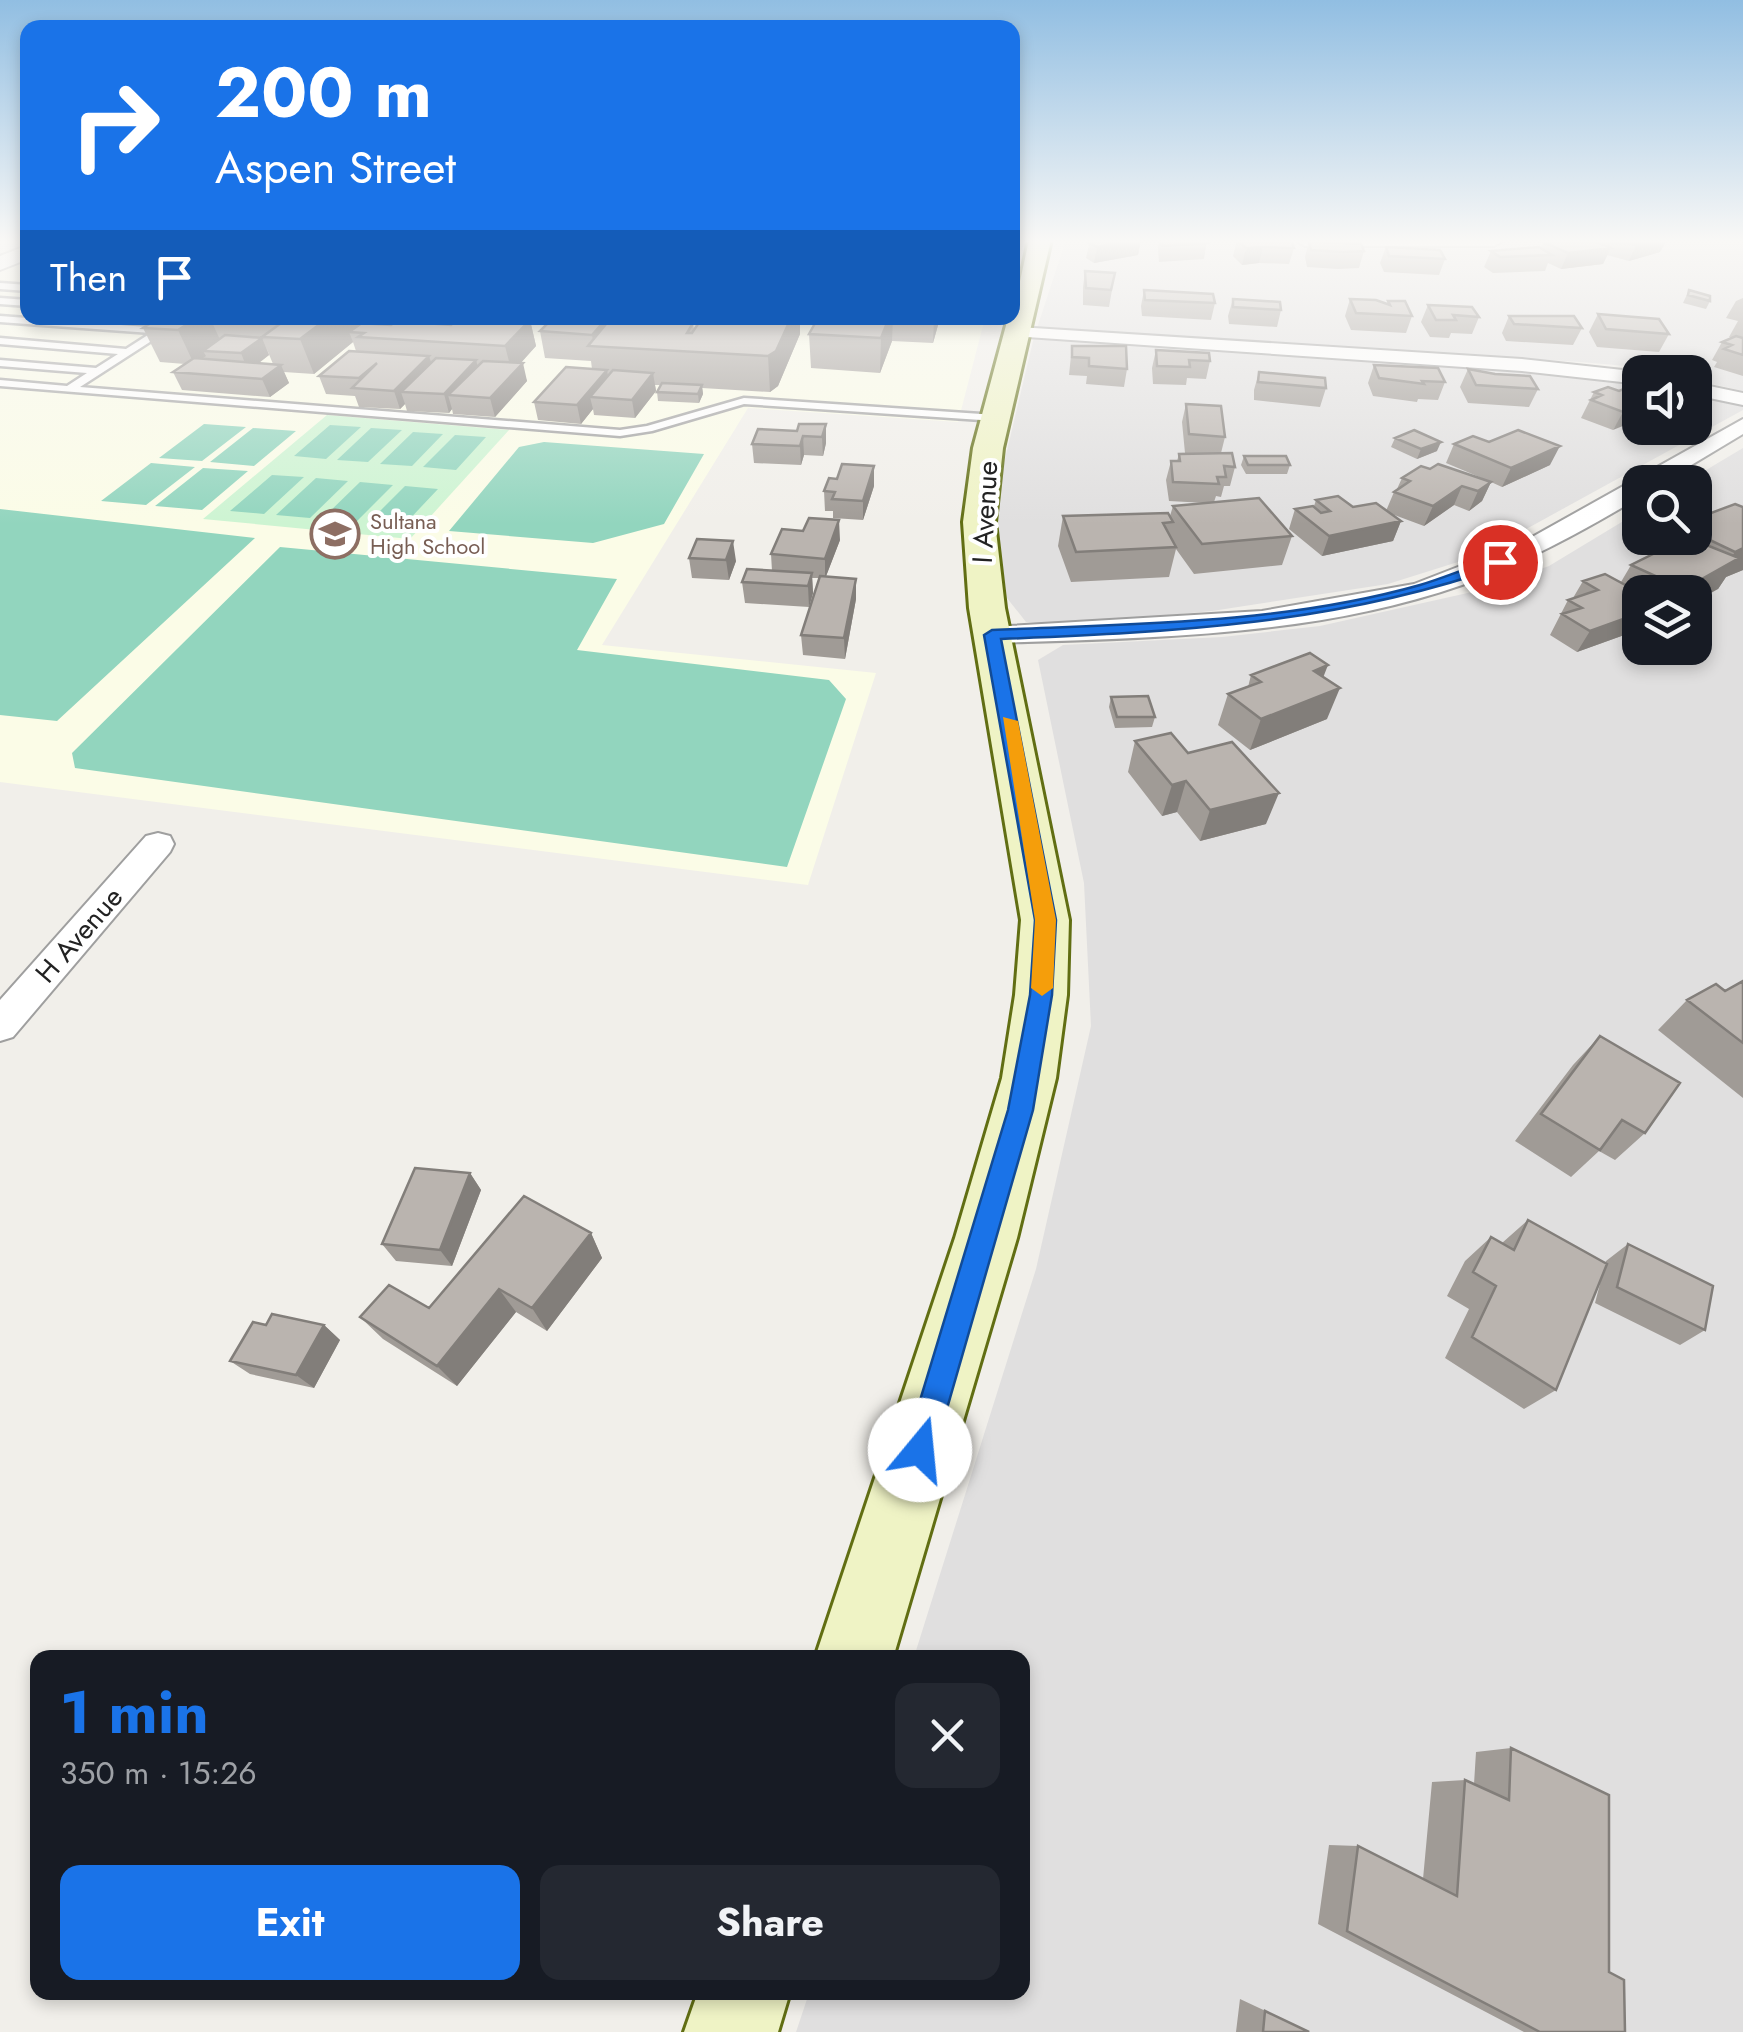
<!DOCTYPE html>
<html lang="en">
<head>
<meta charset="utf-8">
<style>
  body { margin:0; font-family:Jost,sans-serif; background:#242831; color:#f1f3f6; height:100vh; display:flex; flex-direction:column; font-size:38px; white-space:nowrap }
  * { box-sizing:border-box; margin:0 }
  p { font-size:32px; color:#9ea1a6 }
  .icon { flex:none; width:55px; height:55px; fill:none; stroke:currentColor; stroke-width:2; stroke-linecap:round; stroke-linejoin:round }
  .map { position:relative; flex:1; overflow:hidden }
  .drawer { position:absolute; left:30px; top:1650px; width:1000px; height:350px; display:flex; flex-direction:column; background:#171b24; border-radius:20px; box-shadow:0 5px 15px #0003 }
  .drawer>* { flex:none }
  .banner { position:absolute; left:20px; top:20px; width:1000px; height:305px; border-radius:20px; box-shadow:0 5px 15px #0003; background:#1a73e8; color:#fff; overflow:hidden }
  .fabs { position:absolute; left:1622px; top:355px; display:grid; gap:20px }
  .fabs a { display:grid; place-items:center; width:90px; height:90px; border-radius:20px; background:#171b24; box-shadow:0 5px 15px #0003; font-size:50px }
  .pin { position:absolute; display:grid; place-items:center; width:85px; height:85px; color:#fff; margin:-42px; border:5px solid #fff; border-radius:50%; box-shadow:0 2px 10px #0007 }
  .me { position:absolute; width:110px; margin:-55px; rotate:17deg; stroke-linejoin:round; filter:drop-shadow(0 0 8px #0008) }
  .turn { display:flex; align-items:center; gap:35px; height:210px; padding:0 30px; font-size:45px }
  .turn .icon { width:130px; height:130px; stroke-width:2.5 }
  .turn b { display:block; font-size:70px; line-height:85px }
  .then { display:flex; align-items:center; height:95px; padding:0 30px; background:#0003; gap:20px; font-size:38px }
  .round { display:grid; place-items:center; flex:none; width:105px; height:105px; border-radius:20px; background:#242831 }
  .headline { display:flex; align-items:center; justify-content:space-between; height:170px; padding:0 30px }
  h1 { font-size:60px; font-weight:700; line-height:75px; color:#1a73e8 }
  .button { display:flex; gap:20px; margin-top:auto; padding:20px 30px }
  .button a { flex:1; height:115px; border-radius:20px; background:#1a73e8; color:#fff; font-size:40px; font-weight:700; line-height:115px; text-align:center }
  .button a+a { background:#242831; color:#f1f3f6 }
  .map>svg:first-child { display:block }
</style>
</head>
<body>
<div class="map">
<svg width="1743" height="2032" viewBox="0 0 1743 2032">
  <rect width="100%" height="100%" fill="#f1efea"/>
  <!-- residential -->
  <path fill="#e0dfdf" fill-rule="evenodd" d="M1066 240H1210L1397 248 1531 240H1743V391L1695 380V372L1581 362 1037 328Z
    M1034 337 1602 376 1640 384V428H1695V395L1743 405V410L1477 556 1388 584 1212 611 1062 625 1026 622 1007 598 997 526 999 484Z
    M1743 448V2032H796L809 1993 1022 1992V1658L914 1657 1036 1269 1091 1026 1084 883 1038 660 1063 645 1222 637 1320 626 1481 590 1549 566 1640 511V538H1695V482H1686ZM1640 592H1695V648H1640Z"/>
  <!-- education -->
  <path fill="#fbfce7" d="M27 257 28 318H985L958 422 748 408 602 645 876 673 808 885 0 782V270Z"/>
  <!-- park -->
  <path fill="#cdf4d2" d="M327 415 509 430 410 539 203 519Z"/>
  <!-- pitch -->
  <path fill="#92d5be" d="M204 424 246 427 202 461 159 458Z
    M330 425 361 427 326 459 294 456Z
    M253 428 296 431 254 466 210 462Z
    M371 428 402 430 368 462 337 460Z
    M413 432 443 434 412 466 380 464Z
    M455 435 486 437 456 470 423 467Z
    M544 442 704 454 664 524 593 543 449 531 519 447Z
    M151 463 195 467 146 505 101 501Z
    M203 468 248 471 202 510 155 506Z
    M272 475 304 477 264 514 230 511Z
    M316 478 348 481 310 518 276 515Z
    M360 482 393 485 356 522 322 519Z
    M405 486 438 489 403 526 368 523Z
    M0 509 255 538 57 721 0 715Z
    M280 547 617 579 577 650 829 680 846 699 787 867 75 768 72 753Z"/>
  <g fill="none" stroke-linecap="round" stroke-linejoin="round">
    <!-- service casing -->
    <g stroke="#9f9f9f" stroke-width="5">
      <path id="service" d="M0 283 28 285V291L0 289Z
        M0 298 28 300V306L0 304Z
        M0 316 160 328 176 318H187L80 387 620 430 647 426 744 398 996 415 1001 418 996 421 744 404 652 431 620 436 0 386V380L67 386 87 373 0 366V360L96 368 118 354 0 344V338L126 349 151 333 0 322Z"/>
    </g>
    <!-- minor casing -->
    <g stroke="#9f9f9f" stroke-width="4">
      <path id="minor" d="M1018 327 1522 359 1641 372 1640 384 1522 371 1012 336 1009 332Z
        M1695 383 1743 393V405L1695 395Z
        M1743 419V434L1663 482H1640V497C1583 531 1525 563 1462 585 1313 637 1148 638 992 643L979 635 992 627 1262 611 1414 584 1525 541Z
        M158 833 170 836 174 844 170 852 13 1037 0 1041V1000L146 836Z"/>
    </g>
    <!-- tertiary casing -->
    <g stroke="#9f9f9f" stroke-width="4">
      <path id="tertiary" d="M1295 240H1504L1494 246H1305Z
        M28 245V259L0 270V256Z"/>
    </g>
    <!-- secondary casing -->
    <g stroke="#616e13" stroke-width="6">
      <path id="secondary" d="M1029 240H1051L1003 448 995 522 1005 608 1069 920 1067 995 1056 1078 1017 1238 893 1658H815L955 1238 1002 1078 1015 995 1021 920 969 608 963 522 973 448 1008 318H1012Z
        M698 1992H790L778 2032H684Z"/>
    </g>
    <!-- service -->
    <use href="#service" fill="#fff" fill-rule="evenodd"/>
    <!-- minor -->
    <use href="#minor" fill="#fff" fill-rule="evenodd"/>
    <!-- tertiary -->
    <use href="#tertiary" fill="#fff" fill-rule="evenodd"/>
    <!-- secondary -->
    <use href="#secondary" fill="#eff3c5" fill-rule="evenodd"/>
  </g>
  <!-- wall -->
  <path fill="#a09b96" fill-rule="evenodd" d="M1090 240H1141L1138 255 1094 263 1086 258Z
    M1159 240H1207L1204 259 1159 262 1158 249Z
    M1237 240 1294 248 1289 264 1259 263 1242 265 1233 256Z
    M1595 240H1667L1660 252 1629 261 1607 255 1603 264 1561 269 1548 263 1545 271 1493 273 1484 267 1491 251 1541 248 1543 242Z
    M1309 241 1364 251 1359 268 1338 269 1307 267 1305 257Z
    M1386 247 1445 259 1439 275 1384 272 1380 263Z
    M1085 271 1115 273 1109 307 1083 305V287Z
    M1144 290 1215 303 1211 320 1142 316 1141 306Z
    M1689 290 1710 301 1706 309 1683 303Z
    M1743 298V376L1714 367 1717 362 1712 360 1722 342 1732 338 1729 337 1738 321 1726 318 1736 301Z
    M1233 299 1281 310 1277 327 1229 324 1228 316Z
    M1350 299 1387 304 1388 301 1412 316 1406 333 1351 330 1345 316Z
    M1428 305 1479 317 1472 334 1451 333 1449 338 1430 337 1421 322Z
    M1598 314 1669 334 1659 352 1597 347 1589 332Z
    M1509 316 1582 328 1573 345 1506 341 1502 333Z
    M159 318H480L530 320 536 346 520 363 527 381 495 417 453 414 452 409 449 413 407 411 405 404 400 409 359 407 355 396 326 394 319 376 356 351 353 342 314 374 284 372 289 383 270 397 182 390 173 372 185 364 160 362 143 328ZM379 320 396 321 391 325 374 324ZM266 347 273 364 259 363 269 355Z
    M553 318H627L628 319 693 323 694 330 800 334 778 386 770 392 702 388 703 394 699 403 658 401 657 392 661 385H655L656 391 635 418 594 415 593 409 581 424 538 420 534 402 592 369 591 361 545 358 540 331Z
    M818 318H940L933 343 892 341 880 373 811 368 809 334Z
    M1072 346 1127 369 1124 387 1086 384 1087 376 1069 375Z
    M1156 350 1210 361 1206 379 1187 378 1186 385 1153 384 1152 368Z
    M1374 365 1445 382 1438 400 1418 399 1417 402 1373 396 1368 383Z
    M1468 369 1538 389 1529 407 1468 403 1460 387Z
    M1259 372 1326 388 1320 407 1254 400V390Z
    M1640 389 1613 430 1581 418 1594 392Z
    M1186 404 1225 437 1221 453 1235 467 1230 486H1224L1221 497 1216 496 1214 502 1292 536 1282 565 1194 574 1176 549 1169 577 1071 582 1058 546 1063 516H1170L1173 506 1206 503 1169 501 1166 480 1171 461H1177L1179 454 1185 453 1182 422Z
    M826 424V443L823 456 804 455 801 465 754 463 752 444 797 431Z
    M1395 438 1437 451 1417 459 1391 447Z
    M1454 444 1550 465 1502 487 1491 482 1482 501 1469 511 1454 505 1424 526 1389 513 1401 521 1393 541 1322 556 1289 529 1295 509 1314 506 1316 500 1353 507 1386 511 1394 492 1397 489 1402 478 1430 469 1484 479 1446 463Z
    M1244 456 1290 465 1287 474H1246L1241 465Z
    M874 486 863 520 833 518V511H825L824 491Z
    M1735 504 1743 570 1726 577 1718 589 1695 592H1640V614L1627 634 1577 652 1550 635 1568 600 1573 598 1583 581 1621 582 1631 565 1657 552 1663 543 1671 538H1695V519Z
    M840 540 826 576 856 579V599L845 659 803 655 801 635 820 578H812L813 593 809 607 745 603 742 582 772 571 771 554Z
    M689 558 736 561 729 580 692 578Z
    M1251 675 1323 677 1327 719 1250 750 1218 725 1228 694 1248 687Z
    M1111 697 1155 717 1152 727 1115 728 1109 707Z
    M1135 741 1188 753 1266 824 1200 841 1177 812 1162 816 1128 772Z
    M1743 981V1098L1658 1030 1687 1000 1725 991Z
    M1600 1036 1645 1133 1615 1160 1599 1151 1571 1177 1515 1141 1573 1065Z
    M470 1173 481 1190 452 1266 396 1261 382 1244Z
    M1528 1220 1605 1263 1606 1261 1628 1244 1705 1330 1680 1345 1595 1303 1601 1280 1556 1390 1524 1409 1445 1358 1469 1309 1447 1296 1465 1261 1491 1237 1502 1243Z
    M591 1233 602 1258 547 1331 516 1312 457 1386 383 1339 360 1317 429 1308Z
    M266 1325H324L340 1340 314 1388 250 1374 230 1361Z
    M1511 1748 1609 1972 1625 2032H1524L1318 1924 1329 1845 1358 1846 1423 1879 1432 1782 1465 1780 1474 1784 1476 1752Z
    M1240 1999 1310 2032H1236Z"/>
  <!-- shaded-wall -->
  <path fill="#827e7a" d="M1141 240 1138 255 1094 263 1097 247Z
    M1650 240H1667L1660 252 1629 261 1636 245Z
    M1263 247 1259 263 1242 265 1246 248Z
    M1611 248 1603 264 1561 269 1568 253Z
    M197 318H210L222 344 203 351 206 356 194 364 178 330Z
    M328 318H381L349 332 353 342 314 374 300 339Z
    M446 318H472L453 343 438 324Z
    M607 318H627L628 323 594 346 592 335Z
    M791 318H800V334L778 386 770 392 768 356Z
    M889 318H893L892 341 880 373 881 338Z
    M934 318H940L933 343Z
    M530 320 536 346 512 373 505 346Z
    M262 338 269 355 248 371 241 353Z
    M429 356 435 374 401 392 405 404 400 409 394 391Z
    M476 360 481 378 448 395 452 409 449 413 444 394Z
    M523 363 527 381 495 417 490 398Z
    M281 365 289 383 270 397 262 379Z
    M607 370 610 388 590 397 593 409 581 424 577 405Z
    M653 373 656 391 635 418 632 400Z
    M702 385 703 394 699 403 698 394Z
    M1640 405V419L1613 430 1623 412Z
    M826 424V443L823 456 822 437Z
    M803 436 804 455 801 465 800 446Z
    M1441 442 1437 451 1417 459 1421 449Z
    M1560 446 1550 465 1502 487 1511 468Z
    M874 466V486L863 520V501Z
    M1491 482 1482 501 1469 511 1478 491Z
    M1462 486 1454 505 1424 526 1433 506Z
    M839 520 840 540 825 579V559Z
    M1401 521 1393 541 1322 556 1329 536Z
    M733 541 736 561 729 580 726 560Z
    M1743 548V570L1726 577 1718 589 1695 602V592H1682L1684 589 1725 566 1735 552Z
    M812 573 813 593 809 607 808 586Z
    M856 579V599L845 659 844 638Z
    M1640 602V614L1627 634 1577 652 1590 631 1628 606Z
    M1328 665 1316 696 1314 671Z
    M1340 688 1327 719 1250 750 1261 719Z
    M1186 781 1177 812 1162 816 1172 785Z
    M1279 793 1266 824 1200 841 1210 810Z
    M470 1173 481 1190 452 1266 440 1250Z
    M591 1233 602 1258 547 1331 532 1308Z
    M499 1289 516 1312 457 1386 437 1366Z
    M324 1325 340 1340 314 1388 296 1375Z"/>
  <!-- building -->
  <path fill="#bab4af" stroke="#827e7a" stroke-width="2.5" fill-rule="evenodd" d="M1096 240H1137L1097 247 1088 242 1097 241Z
    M1161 240H1207L1208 243 1162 246Z
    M1237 240H1291L1294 248 1263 247 1246 248Z
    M1558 240H1592L1611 248 1568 253 1543 242Z
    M1618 240H1656L1636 245Z
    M1309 241 1361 244 1364 251 1343 252 1311 250Z
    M1386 247 1440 250 1445 259 1389 256Z
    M1539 247 1552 255 1500 257 1491 251Z
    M1085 271 1115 273 1111 290 1086 288Z
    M1144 290 1213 294 1215 303 1145 300Z
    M1689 290 1710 296V301L1688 295Z
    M1233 299 1280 302 1281 310 1233 307Z
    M1350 299 1376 300 1390 305 1388 301H1405L1412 316 1356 313Z
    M1428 305 1472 307 1479 317 1453 315 1456 320H1436Z
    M1598 314 1659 319 1669 334 1606 329Z
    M1509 316H1574L1582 328 1514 324Z
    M159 318H197L178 330 143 328Z
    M288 318H328L300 339 262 337Z
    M369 318H446L438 324 451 325 458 318 530 320 505 346 358 337 364 333 349 332ZM379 320 396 321 391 325 374 324Z
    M553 318H607L592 335 540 331Z
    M611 318 693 323 687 333H692L702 318H791L776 351 768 356 588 346Z
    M818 318H889L881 338 809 334Z
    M225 335 262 338 241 353 203 351Z
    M1736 336 1743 338V355L1724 349 1732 345 1722 342Z
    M1072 346H1126L1127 369 1089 366V358L1072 357Z
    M1156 350 1209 353 1210 361 1189 360 1190 367 1157 366Z
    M349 351 429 356 394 391 352 388 377 363 359 378 319 376Z
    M194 358 281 365 262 379 173 372Z
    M436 358 476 360 444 394 401 392Z
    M483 361 523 363 490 398 448 395Z
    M1374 365 1438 368 1445 382 1422 381 1424 384 1379 378Z
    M566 367 607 370 577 405 534 402Z
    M1468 369 1495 374 1530 376 1538 389 1476 385Z
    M613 370 653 373 632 400 590 397Z
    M1259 372 1325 378 1326 388 1258 382Z
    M662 383 702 385 698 394 657 392Z
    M1631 386 1640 389V405L1623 412 1591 400 1602 395 1594 392 1608 387 1619 391Z
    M1186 404 1221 406 1225 437 1189 434Z
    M799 424H826L822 437 803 436 800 446 752 444 758 429 797 431Z
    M1414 430 1441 442 1421 449 1395 438Z
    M1518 430 1560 446 1511 468 1454 444 1473 436 1489 442Z
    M1232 453 1235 467 1224 466 1226 477H1217L1219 484 1173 482 1171 461H1180L1179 454Z
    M1244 456H1286L1290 465H1248Z
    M842 464 874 466 863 501 832 499 835 492 824 491 829 478 837 479Z
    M1438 464 1491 482 1478 491 1462 486 1433 506 1394 492 1410 481 1402 478 1421 466 1430 469Z
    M1338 496 1353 507 1376 503 1401 521 1329 536 1295 509 1313 506 1321 513 1330 511 1316 500Z
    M1259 498 1292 536 1202 544 1173 506Z
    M1735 504 1743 507V548L1735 552 1695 533V519Z
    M1168 513 1173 522 1163 523 1176 547 1076 552 1063 516Z
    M809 518 839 520 825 559 771 554 782 529 803 531Z
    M1673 538H1689L1739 558 1684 589 1631 565 1669 546 1663 543Z
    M697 539 733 541 726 560 689 558Z
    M747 569 812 573 808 586 742 582Z
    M1605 574 1640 593V602L1628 606 1640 613 1590 631 1562 614 1582 608 1568 600 1598 590 1583 581Z
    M820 576 856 579 844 638 801 635Z
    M1310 653 1328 665 1314 671 1340 688 1261 719 1228 694 1261 682 1251 675Z
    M1148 696 1155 717H1117L1111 697Z
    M1171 733 1188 753 1232 742 1279 793 1210 810 1186 781 1172 785 1135 741Z
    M1743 981V1043L1687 1000 1716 984 1725 991Z
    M1600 1036 1680 1083 1645 1133 1622 1120 1600 1150 1541 1114Z
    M415 1168 470 1173 440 1250 382 1244Z
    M524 1196 591 1233 532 1308 499 1289 437 1366 360 1317 389 1285 429 1308Z
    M1528 1220 1607 1264 1556 1390 1472 1337 1496 1286 1473 1272 1491 1237 1514 1250Z
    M1628 1244 1713 1286 1705 1330 1617 1287Z
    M272 1314 324 1325 296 1375 230 1361 253 1322 266 1325Z
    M1511 1748 1609 1795V1972L1624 1980 1625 2032H1540L1347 1931 1358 1846 1457 1896 1465 1780 1509 1800Z
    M1265 2011 1309 2032H1263Z"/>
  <!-- sky -->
  <linearGradient id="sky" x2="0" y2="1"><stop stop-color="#91bee2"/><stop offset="0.46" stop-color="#f9f8f6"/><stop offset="1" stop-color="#f9f8f6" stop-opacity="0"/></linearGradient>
  <rect width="1743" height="524" fill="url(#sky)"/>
  <!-- route -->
  <path fill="#1a73e8" stroke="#114b97" stroke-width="2.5" d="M1500 558 1507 562 1505 565C1339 624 1175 632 1001 639L1056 920 1052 995 1033 1110 935 1450 931 1460 920 1465 910 1460 905 1450 1008 1110 1030 995 1035 920 984 635 992 630C1134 624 1282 624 1420 585 1447 577 1473 565 1500 558Z"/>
  <!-- slow -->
  <path fill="#f59e0b" d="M1003 717 1018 721 1056 920 1053 988 1042 996 1031 988 1035 920Z"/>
  <!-- icons -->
  <defs>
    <g id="school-ring" transform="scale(2.5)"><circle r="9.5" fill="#fff" stroke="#8d6e63" stroke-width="1.5"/><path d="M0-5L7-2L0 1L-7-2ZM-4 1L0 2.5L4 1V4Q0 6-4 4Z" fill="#8d6e63"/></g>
  </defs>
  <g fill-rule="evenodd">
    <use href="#school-ring" x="335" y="534"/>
  </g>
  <g text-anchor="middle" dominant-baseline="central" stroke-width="8" stroke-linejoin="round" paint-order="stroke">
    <!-- far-education labels -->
    <g font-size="22" fill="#785e54" stroke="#fff" text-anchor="start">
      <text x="370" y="521">Sultana<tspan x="370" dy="25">High School</tspan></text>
    </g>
    <!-- street labels -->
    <g font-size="28" fill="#222" stroke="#fff">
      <text transform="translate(985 512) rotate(-87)">I Avenue</text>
      <text transform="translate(79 935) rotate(-49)">H Avenue</text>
    </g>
  </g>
</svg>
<div class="fabs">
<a><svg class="icon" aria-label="sound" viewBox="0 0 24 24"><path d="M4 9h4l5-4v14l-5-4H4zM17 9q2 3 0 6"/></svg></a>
<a><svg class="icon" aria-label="search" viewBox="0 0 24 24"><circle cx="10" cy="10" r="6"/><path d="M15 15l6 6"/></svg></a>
<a><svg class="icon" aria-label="layers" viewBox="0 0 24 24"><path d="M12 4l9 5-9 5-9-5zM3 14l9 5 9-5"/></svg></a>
</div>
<div class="pin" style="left:1500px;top:562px;background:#d93025"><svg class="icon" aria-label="arrive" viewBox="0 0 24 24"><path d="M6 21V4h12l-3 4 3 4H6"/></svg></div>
<svg class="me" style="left:920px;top:1450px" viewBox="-20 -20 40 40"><circle r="19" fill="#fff"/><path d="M0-13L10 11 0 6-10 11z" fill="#1a73e8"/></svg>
<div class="banner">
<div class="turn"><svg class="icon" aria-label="right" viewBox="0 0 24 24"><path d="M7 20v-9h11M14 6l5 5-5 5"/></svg><div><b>200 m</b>Aspen Street</div></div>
<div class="then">Then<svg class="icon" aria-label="arrive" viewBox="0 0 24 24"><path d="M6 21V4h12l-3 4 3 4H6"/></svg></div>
</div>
<section class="drawer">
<div class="headline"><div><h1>1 min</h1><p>350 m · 15:26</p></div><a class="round"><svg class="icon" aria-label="close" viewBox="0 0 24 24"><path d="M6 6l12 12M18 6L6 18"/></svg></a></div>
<div class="button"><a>Exit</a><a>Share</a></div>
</section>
</div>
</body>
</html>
